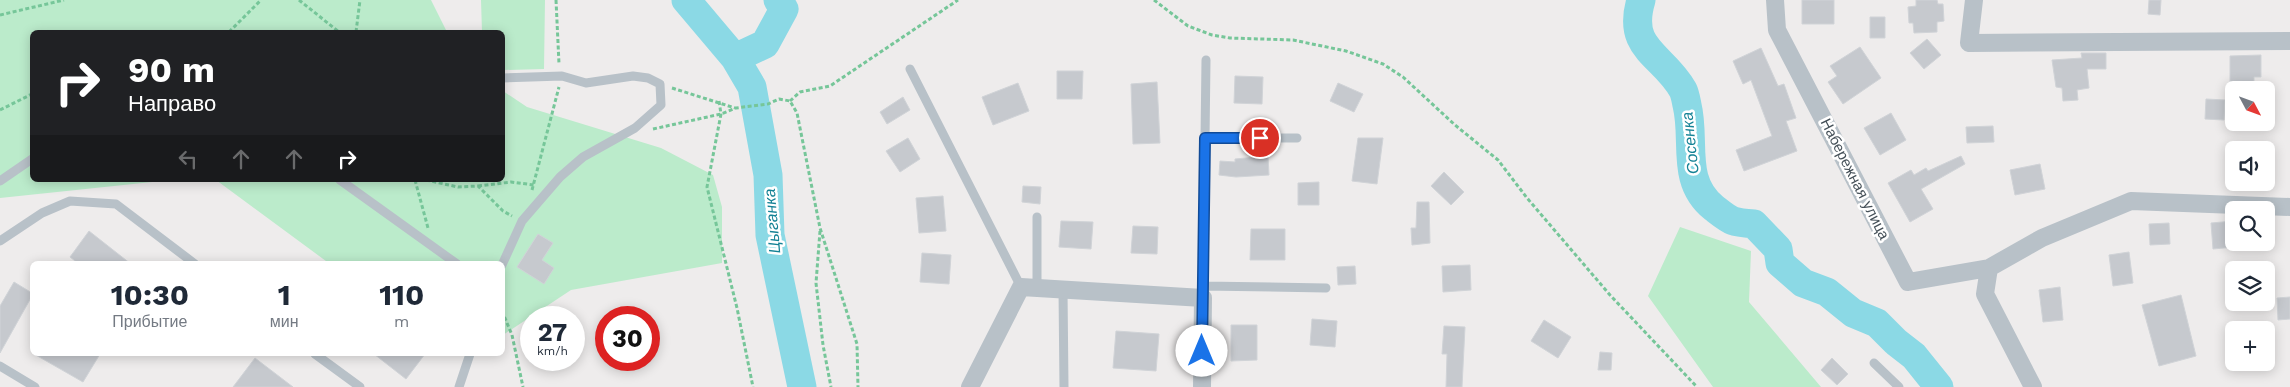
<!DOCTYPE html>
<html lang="ru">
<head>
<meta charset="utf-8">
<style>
  body { margin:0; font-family:"Work Sans",sans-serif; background:#f6f6f7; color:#1f2937; height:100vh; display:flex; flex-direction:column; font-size:19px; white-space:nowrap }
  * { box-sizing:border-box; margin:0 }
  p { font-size:16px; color:#747a83 }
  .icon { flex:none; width:28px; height:28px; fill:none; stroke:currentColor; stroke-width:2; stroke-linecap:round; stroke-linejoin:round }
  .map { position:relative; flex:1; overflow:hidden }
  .drawer { position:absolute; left:30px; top:261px; width:475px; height:95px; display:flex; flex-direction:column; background:#fff; border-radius:8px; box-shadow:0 2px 12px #0003 }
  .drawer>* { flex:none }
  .banner { position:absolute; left:30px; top:30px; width:475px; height:152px; border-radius:8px; box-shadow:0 2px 12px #0003; background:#202124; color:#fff; overflow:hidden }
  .needle { width:32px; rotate:131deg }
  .tools { position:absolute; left:2225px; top:81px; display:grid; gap:10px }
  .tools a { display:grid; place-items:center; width:50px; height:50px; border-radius:8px; background:#fff; box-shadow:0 2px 12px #0003; font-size:25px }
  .speed { position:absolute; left:520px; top:306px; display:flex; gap:10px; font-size:25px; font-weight:700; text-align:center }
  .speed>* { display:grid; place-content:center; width:65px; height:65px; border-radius:50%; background:#fff; box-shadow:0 2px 12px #0003; line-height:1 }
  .speed small { font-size:12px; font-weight:400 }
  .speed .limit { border:8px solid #d22; background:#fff; color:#111 }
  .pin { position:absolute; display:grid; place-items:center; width:42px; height:42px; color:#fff; margin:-21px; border:2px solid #fff; border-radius:50%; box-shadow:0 1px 5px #0007 }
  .me { position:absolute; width:55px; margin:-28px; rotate:0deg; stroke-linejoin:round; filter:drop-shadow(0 0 4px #0008) }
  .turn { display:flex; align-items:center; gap:18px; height:105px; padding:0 15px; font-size:22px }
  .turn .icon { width:65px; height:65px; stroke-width:2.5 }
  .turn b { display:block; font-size:35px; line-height:42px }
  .lanes { display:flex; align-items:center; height:48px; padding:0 15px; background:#0003; justify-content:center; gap:25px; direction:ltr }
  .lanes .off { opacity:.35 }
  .eta { display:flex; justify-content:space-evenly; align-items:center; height:85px; text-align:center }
  .eta b { font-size:30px; font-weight:700; line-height:35px }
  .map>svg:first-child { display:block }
</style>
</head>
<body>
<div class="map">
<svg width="2290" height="387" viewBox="0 0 2290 387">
  <rect width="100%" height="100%" fill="#eeecec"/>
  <!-- green -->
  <path fill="#bbebcb" d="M0 0H431L447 32H32V180H171L0 198Z
    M481 0H545L544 69 503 70 502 32H482Z
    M503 91 527 107 661 148 713 175 722 207V263L571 290 503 335 502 264H330L216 180H502Z
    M1680 227 1751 251 1749 302 1821 387H1713L1648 296Z"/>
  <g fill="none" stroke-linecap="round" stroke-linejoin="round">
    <!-- river -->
    <path stroke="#8bd9e5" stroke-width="29" d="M686 0 735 58 765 44 784 9 778 0
      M1641 0C1626 50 1663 54 1683 90 1685 94 1686 100 1687 105 1696 141 1680 181 1714 208 1732 222 1731 222 1754 224L1778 249 1780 263 1803 283 1827 292 1853 313 1877 323 1896 342 1914 356 1939 387
      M735 58 752 87 768 175 770 235 802 387"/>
  </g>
  <!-- building -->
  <path fill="#c6c9ce" stroke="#d0d3d7" d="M1802 0H1834V24H1802Z
    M1916 0H1937L1938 4H1943L1944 21 1937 22V32L1914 33 1913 23H1909L1908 7 1916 6Z
    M2149 0H2161L2160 15 2148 14Z
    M1870 17H1885V38H1870Z
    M1927 39 1941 55 1924 69 1910 53Z
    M1860 47 1881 78 1843 104 1828 82 1837 76 1830 66Z
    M1761 48 1778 86 1784 84 1796 118 1786 121 1797 151 1744 171 1736 150 1772 136 1751 80 1743 84 1733 61Z
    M2081 53H2106V69H2087L2089 88 2077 90 2078 100 2063 101 2062 88 2056 87 2052 60 2082 58Z
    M2261 55V77H2254V84H2230V56Z
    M1057 71H1083L1082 99H1057Z
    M1235 76 1263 77 1262 104 1234 103Z
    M1157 82 1160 143 1133 144 1131 84Z
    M1018 83 1029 111 993 125 982 97Z
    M1338 83 1363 94 1354 112 1330 101Z
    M903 97 910 110 887 124 880 112Z
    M2206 99 2225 100 2224 120 2205 119Z
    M1891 113 1906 140 1880 155 1864 128Z
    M1993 126 1994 142 1967 143 1966 127Z
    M908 138 920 159 900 172 886 151Z
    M1358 138H1383L1377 184 1352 181Z
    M1268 156 1269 175 1236 177 1219 175 1220 161 1235 162V159Z
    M1961 156 1965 164 1921 189 1933 209 1910 222 1888 183 1911 170 1914 175 1926 168 1928 171Z
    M2040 164 2045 189 2015 195 2010 170Z
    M1444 172 1464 192 1451 205 1431 186Z
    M1319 182V205H1298V183Z
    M1023 186 1041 187 1040 204 1022 202Z
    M943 196 946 231 919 233 916 198Z
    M1417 202H1429L1430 243 1412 245 1411 228H1416Z
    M1061 221 1093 222 1091 249 1059 247Z
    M2234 221V247L2213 249 2211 223Z
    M2169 223 2170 244 2150 245 2149 224Z
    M1133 226 1158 227 1157 254 1131 253Z
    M1251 229H1285V260H1250Z
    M89 231 131 264H79L70 257Z
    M538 234 553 243 542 260 554 268 544 284 517 267Z
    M2129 252 2133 283 2113 286 2109 255Z
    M922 253 951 255 949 284 920 282Z
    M1470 265 1471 290 1443 292 1442 266Z
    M1355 266 1356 284 1338 285 1337 267Z
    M14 282 32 293V296L0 353V306Z
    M2060 287 2063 320 2043 322 2039 290Z
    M2181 295 2196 356 2159 366 2142 305Z
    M2290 297V319L2278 320 2277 298Z
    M1312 319 1337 321 1335 347 1310 345Z
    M1544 320 1571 337 1558 358 1531 341Z
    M1231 325H1257V360L1231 361Z
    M1444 326 1465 327 1462 387H1446L1447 354H1442Z
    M1116 331 1159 334 1156 371 1113 368Z
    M1600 352 1612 353 1611 370H1598Z
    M34 354H100L83 382Z
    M374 354H425L406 379Z
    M255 358 293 387H233Z
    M1832 358 1848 374 1837 385 1821 370Z"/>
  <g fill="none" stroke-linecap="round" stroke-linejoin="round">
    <!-- path -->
    <path stroke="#76c699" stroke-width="3" stroke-dasharray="4 2.5" stroke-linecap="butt" d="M299 0 339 32
      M556 0 559 64
      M1154 0 1188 26 1212 35 1230 38 1293 40 1346 51 1383 64 1403 77 1455 125 1498 160 1527 198 1610 295 1697 387
      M0 15 64 0
      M229 32 261 0
      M356 32 360 0
      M672 88 735 108
      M719 101 721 114 707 187 737 308 753 387
      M790 101 800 92 830 86 958 0
      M0 110 32 94
      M653 129 721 114 736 108 768 104 779 99 790 101 797 113 820 228 857 344 858 387
      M415 180 428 228
      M426 180 458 187 478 186 503 211 512 216
      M478 186 511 182 534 185
      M532 190 559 87
      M820 231 816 283 823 345 831 387
      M502 311 512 335 523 387"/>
    <!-- lane -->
    <path stroke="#b8c1c8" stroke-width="9" d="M910 69 1021 287
      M502 78 562 76 586 83 633 76 648 78 660 84 661 105 635 128 583 157 560 177 522 221 502 265
      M1205 138H1297
      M340 180 457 264
      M0 181 32 159
      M0 241 42 213 70 201 116 204 195 264
      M1203 286 1326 288
      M1037 288V217
      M1063 290 1064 387
      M1203 298 1206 60
      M315 354 360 387
      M1874 363 1899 387
      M0 366 35 387
      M459 387 470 354"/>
    <!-- street -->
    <path stroke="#b8c1c8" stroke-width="18" d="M1775 0 1777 30 1908 282 1989 268 2042 238 2131 201 2290 207
      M1974 0 1969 43 2290 41
      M1989 268 1985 294 2033 387
      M970 387 1021 287 1203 298 1202 387"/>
  </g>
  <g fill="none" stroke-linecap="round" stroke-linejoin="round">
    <!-- route casing -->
    <g stroke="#114b97" stroke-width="12">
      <path id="route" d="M1202 351 1205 138H1260"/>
    </g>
    <!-- route -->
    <use href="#route" stroke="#1a73e8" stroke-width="9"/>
  </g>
  <g text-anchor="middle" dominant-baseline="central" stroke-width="5" stroke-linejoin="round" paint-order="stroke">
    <!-- street labels -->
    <g font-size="15" fill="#455058" stroke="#fff">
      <text transform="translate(1855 179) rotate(63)">Набережная улица</text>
    </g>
    <!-- water labels -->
    <g font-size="16" font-style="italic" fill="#148295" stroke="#fff">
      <text transform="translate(1690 143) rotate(-96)">Сосенка</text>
      <text transform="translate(772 221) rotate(-95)">Цыганка</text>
    </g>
  </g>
</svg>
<div class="tools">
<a><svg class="needle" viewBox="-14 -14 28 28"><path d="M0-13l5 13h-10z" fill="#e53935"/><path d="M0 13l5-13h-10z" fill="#747a83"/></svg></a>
<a><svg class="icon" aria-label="sound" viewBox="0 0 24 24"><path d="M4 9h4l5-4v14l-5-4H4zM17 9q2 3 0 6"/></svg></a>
<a><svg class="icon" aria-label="search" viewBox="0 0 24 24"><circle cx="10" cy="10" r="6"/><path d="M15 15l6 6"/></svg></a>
<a><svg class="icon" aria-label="layers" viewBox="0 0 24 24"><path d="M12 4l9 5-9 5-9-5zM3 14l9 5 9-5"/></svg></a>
<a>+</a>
</div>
<div class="speed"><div>27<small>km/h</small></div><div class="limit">30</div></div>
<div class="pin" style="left:1260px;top:138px;background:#d93025"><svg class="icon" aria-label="arrive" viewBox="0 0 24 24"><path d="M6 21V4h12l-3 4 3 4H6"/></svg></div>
<svg class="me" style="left:1202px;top:351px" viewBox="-20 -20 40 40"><circle r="19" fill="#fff"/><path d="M0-13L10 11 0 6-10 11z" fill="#1a73e8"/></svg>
<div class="banner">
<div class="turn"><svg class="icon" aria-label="right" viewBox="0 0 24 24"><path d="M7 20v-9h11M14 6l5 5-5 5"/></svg><div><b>90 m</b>Направо</div></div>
<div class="lanes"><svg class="icon off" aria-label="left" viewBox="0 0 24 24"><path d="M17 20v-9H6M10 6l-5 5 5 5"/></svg><svg class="icon off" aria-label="ahead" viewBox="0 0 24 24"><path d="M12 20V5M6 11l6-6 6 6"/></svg><svg class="icon off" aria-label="ahead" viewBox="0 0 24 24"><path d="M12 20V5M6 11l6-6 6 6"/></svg><svg class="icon" aria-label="right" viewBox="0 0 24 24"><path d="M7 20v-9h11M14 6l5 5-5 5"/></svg></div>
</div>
<section class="drawer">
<div class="eta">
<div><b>10:30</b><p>Прибытие</p></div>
<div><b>1</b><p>мин</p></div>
<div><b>110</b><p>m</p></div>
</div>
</section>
</div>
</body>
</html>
